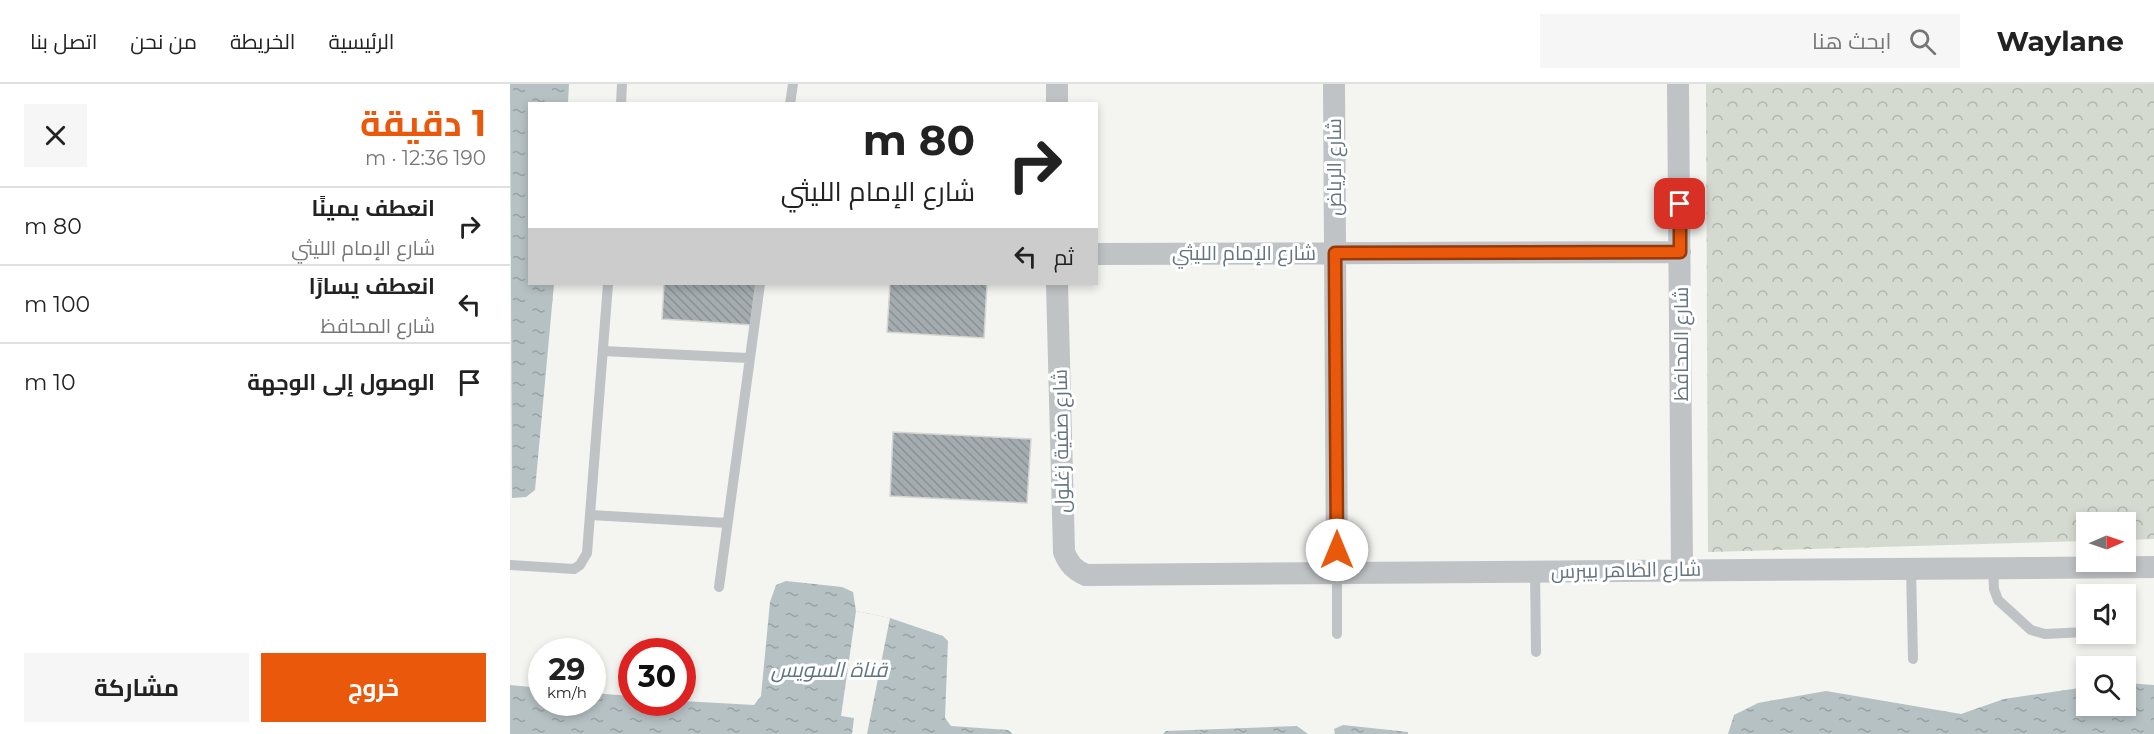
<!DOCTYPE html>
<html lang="ar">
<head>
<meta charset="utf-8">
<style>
  body { margin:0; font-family:Montserrat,Cairo,sans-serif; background:#f6f6f6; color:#222; direction:rtl; height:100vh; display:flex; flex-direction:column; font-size:22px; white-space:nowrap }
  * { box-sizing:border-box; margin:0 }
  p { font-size:20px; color:#767676 }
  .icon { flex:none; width:33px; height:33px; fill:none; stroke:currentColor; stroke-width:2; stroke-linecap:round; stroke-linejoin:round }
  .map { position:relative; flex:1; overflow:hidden; direction:ltr }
  .side { display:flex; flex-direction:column; background:#fff; width:510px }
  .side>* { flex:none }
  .guide { position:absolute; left:18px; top:18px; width:570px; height:183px; border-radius:0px; box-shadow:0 3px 9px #0003; direction:rtl; background:#fff; color:#222; overflow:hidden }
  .needle { width:39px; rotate:88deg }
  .fabs { position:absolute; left:1566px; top:428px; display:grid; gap:12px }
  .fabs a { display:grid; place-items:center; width:60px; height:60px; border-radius:0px; background:#fff; box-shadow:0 3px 9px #0003; font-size:30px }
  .speed { position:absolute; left:18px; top:554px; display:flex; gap:12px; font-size:30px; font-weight:700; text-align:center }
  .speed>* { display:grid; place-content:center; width:78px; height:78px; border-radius:50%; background:#fff; box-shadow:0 3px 9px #0003; line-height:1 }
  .speed small { font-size:15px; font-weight:400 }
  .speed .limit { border:9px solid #d22; background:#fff; color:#111 }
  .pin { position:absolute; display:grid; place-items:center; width:51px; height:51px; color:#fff; margin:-26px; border-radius:12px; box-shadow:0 3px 9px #0006 }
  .me { position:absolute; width:66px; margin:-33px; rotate:0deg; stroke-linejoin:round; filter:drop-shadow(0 0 4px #0008) }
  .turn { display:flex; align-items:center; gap:21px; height:126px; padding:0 24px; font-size:27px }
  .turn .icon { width:78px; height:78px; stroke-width:2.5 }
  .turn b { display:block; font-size:42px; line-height:51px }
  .then { display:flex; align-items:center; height:57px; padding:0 24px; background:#0003; gap:12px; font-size:22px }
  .round { display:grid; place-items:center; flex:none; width:63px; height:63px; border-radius:0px; background:#f6f6f6 }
  .headline { display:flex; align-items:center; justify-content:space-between; height:102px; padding:0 24px }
  h1 { font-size:36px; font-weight:700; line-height:45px; color:#ea580c }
  .button { display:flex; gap:12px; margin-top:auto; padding:12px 24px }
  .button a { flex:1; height:69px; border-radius:0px; background:#ea580c; color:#fff; font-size:24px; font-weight:700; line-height:69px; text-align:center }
  .button a+a { background:#f6f6f6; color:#222 }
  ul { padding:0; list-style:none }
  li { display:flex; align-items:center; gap:18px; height:78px; padding:0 24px; border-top:2px solid #e0e0e0 }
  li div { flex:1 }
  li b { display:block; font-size:22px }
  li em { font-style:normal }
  header { display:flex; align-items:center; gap:36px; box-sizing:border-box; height:84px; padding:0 30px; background:#fff; border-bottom:2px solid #e0e0e0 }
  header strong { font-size:28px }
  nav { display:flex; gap:33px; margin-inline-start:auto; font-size:21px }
  .search { width:420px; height:54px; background:#f6f6f6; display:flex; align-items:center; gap:15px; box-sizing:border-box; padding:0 21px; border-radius:0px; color:#767676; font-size:22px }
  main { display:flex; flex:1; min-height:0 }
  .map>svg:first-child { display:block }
</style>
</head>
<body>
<header>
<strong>Waylane</strong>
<div class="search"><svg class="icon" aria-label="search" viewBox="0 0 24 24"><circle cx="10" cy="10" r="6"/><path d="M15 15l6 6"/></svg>ابحث هنا</div>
<nav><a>الرئيسية</a><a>الخريطة</a><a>من نحن</a><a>اتصل بنا</a></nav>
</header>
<main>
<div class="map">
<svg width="1644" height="650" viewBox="0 0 1644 650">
  <defs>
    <pattern id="forest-crowns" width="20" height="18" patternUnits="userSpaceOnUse" patternTransform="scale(1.5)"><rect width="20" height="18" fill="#d5dad1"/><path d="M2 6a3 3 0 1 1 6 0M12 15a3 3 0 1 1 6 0" fill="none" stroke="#b0b5af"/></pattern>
    <pattern id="water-ripples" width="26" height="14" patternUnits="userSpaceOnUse" patternTransform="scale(1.5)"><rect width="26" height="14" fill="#b6c1c4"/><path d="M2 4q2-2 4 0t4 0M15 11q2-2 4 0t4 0" fill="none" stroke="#98a1a4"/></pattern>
    <pattern id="building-back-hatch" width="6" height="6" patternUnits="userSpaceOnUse" patternTransform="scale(1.5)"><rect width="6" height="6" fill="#a4acb0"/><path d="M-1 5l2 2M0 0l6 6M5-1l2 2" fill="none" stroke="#899194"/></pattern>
  </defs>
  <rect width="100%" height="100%" fill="#f4f4f0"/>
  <!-- forest -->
  <path fill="url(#forest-crowns)" d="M1196 0H1644V455L1616 456V438H1576V457L1198 468Z"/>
  <!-- water -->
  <path fill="url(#water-ripples)" d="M0 0H59L58 19 20 20V200H44L25 406 16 413 2 414Z
    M276 497 332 503 343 508 346 527 380 534 433 552 438 557 435 634 441 642 498 646 503 650H0V601L31 604 32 618H82L83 609 121 612 122 618 173 617 244 621 251 612 260 518 266 501Z
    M1616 599 1644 601V650H1218L1224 631 1248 619 1316 607 1451 630 1494 615 1576 603V621H1616Z
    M833 641 898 648V650H825L824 645Z
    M787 642 798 650H653L656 647Z"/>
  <!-- pier -->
  <path fill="#f4f4f0" d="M346 527 380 534 357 650H342L344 634 331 632Z"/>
  <!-- building -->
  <path fill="url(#building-back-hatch)" stroke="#d5d5d3" stroke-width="1.5" d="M154 200H249L242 241 152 235Z
    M380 200H477L474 254 377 248Z
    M383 348 521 355 517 419 380 412Z"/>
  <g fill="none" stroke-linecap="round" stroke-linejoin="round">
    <!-- service -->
    <path stroke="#bfc3c6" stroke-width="10" d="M111 20 112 0
      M280 20 283 0
      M93 267 238 274
      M81 431 217 439
      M0 481 64 485 70 481 77 469 98 200
      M1483 483 1484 505 1488 516 1521 546 1535 550 1575 548
      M1401 484 1403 575
      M1025 487 1026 568
      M827 489V550
      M209 503 250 200"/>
    <!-- minor -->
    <path stroke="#bfc3c6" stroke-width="22" d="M824 0 827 489
      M1168 0 1172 485
      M547 20V0
      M586 170 1170 168
      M547 200 554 468C559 480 564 486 576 491L1644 483"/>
  </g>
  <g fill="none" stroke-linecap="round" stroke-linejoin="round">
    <!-- route casing -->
    <g stroke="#983908" stroke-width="15">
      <path id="route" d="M827 466 825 169 1170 168V120"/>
    </g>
    <!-- route -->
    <use href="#route" stroke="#ea580c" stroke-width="10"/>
  </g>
  <g text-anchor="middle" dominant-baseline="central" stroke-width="6" stroke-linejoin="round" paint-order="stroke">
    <!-- street labels -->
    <g font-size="20" fill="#65747f" stroke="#fff">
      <text transform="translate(824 83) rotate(-90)">شارع الرياض</text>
      <text x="734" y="169">شارع الإمام الليثي</text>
      <text transform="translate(1171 260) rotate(-90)">شارع المحافظ</text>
      <text transform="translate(551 357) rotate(-91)">شارع صفية زغلول</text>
      <text transform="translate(1116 486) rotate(-1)">شارع الظاهر بيبرس</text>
    </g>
    <!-- water labels -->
    <g font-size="21" font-style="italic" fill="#61757c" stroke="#fff">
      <text x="319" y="585">قناة السويس</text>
    </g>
  </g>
</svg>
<div class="fabs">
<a><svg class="needle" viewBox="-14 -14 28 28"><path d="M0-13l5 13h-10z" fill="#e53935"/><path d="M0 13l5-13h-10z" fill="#767676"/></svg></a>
<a><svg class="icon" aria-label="sound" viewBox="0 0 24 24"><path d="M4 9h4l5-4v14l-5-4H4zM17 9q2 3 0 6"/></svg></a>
<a><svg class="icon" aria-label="search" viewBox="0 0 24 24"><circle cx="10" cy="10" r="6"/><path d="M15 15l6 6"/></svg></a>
</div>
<div class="speed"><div>29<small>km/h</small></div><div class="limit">30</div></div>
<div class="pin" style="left:1170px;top:120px;background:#d93025"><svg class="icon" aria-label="arrive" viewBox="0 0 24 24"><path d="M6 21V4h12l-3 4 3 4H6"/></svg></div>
<svg class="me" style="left:827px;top:466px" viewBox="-20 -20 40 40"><circle r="19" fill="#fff"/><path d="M0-13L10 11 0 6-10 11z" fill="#ea580c"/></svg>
<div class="guide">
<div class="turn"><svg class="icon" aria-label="right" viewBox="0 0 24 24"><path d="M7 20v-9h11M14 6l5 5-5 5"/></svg><div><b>80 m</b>شارع الإمام الليثي</div></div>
<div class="then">ثم<svg class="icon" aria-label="left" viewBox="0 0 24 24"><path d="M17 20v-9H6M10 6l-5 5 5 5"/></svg></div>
</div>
</div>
<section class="side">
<div class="headline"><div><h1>1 دقيقة</h1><p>190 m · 12:36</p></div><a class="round"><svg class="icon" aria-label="close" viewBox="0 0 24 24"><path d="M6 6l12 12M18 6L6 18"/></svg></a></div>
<ul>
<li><svg class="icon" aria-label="right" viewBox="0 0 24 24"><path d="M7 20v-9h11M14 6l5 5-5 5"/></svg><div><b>انعطف يمينًا</b><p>شارع الإمام الليثي</p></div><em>80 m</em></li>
<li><svg class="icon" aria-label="left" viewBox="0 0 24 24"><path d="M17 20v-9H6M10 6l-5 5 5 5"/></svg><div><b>انعطف يسارًا</b><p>شارع المحافظ</p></div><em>100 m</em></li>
<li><svg class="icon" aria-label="arrive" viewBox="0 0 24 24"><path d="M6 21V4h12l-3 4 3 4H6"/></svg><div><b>الوصول إلى الوجهة</b></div><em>10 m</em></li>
</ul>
<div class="button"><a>خروج</a><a>مشاركة</a></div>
</section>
</main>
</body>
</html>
